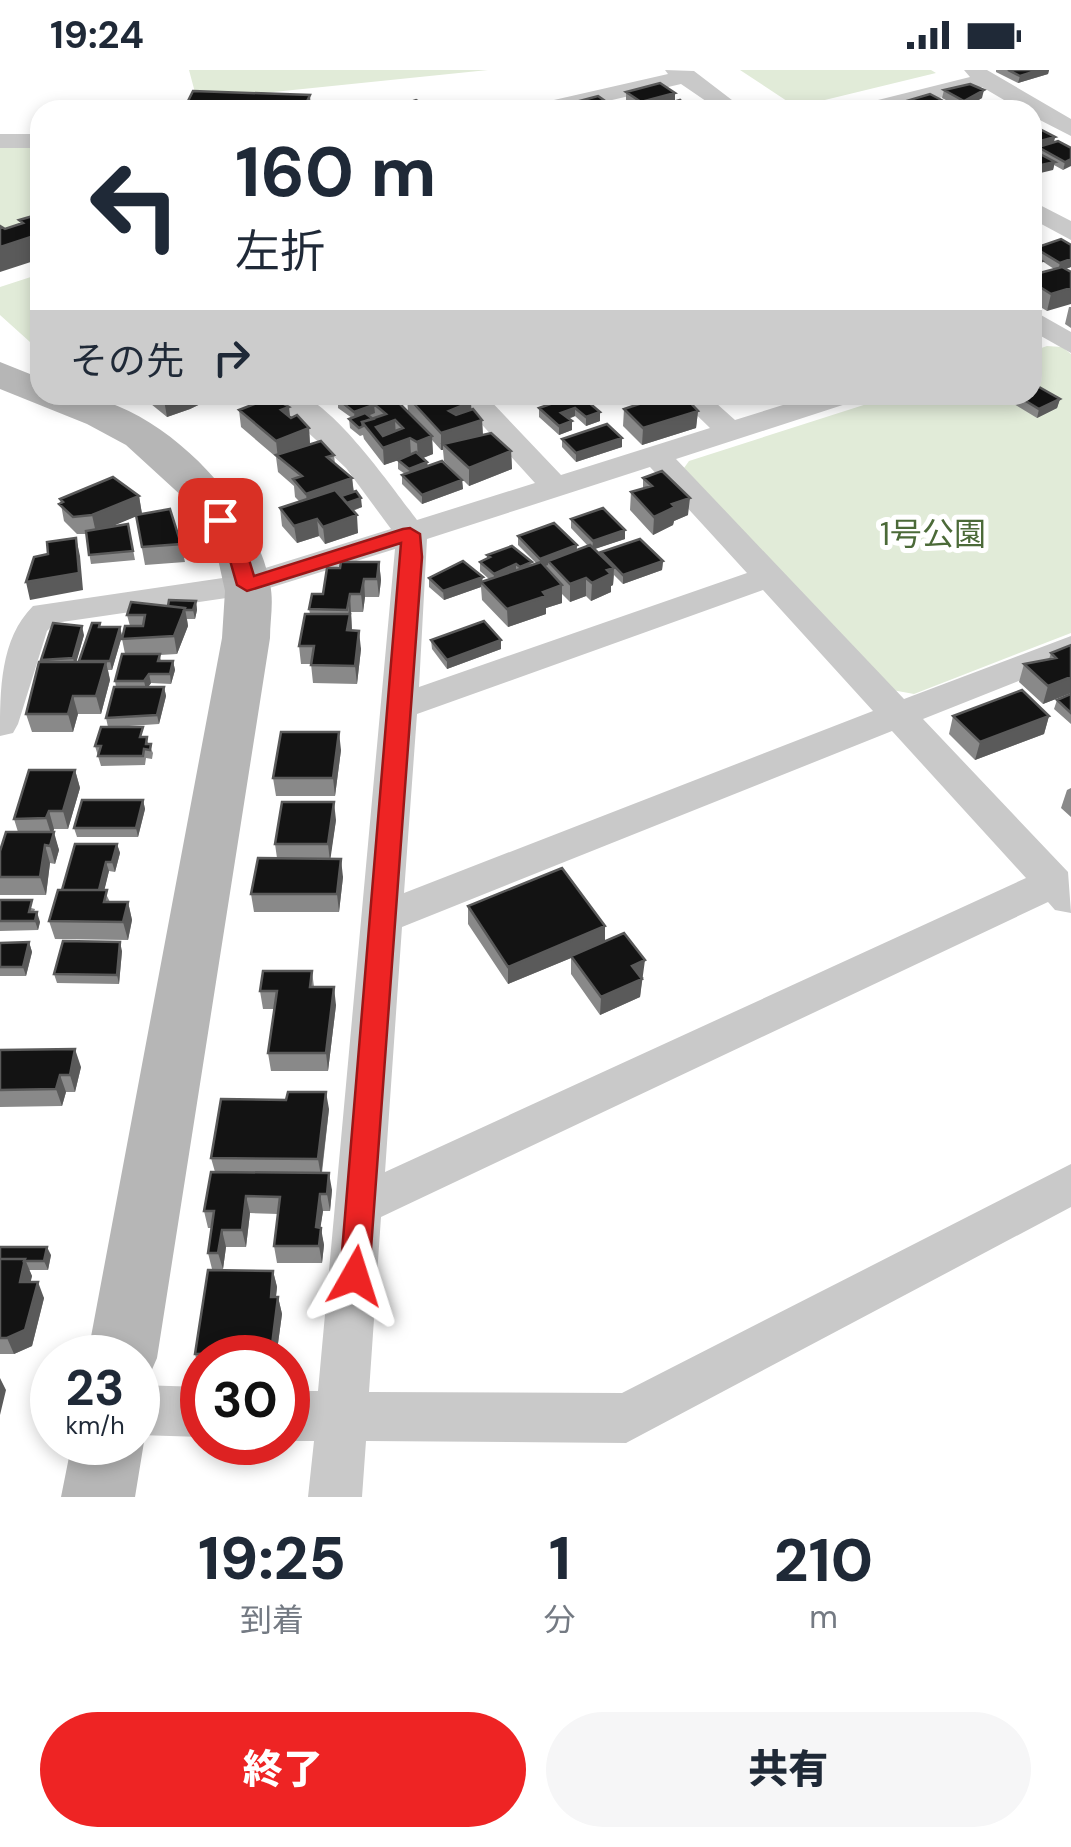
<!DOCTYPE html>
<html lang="ja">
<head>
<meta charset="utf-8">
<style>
  body { margin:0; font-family:"DM Sans","Noto Sans JP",sans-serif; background:#f6f6f7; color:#1f2937; height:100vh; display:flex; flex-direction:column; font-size:38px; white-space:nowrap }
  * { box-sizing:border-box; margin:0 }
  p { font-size:32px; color:#747a83 }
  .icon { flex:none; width:55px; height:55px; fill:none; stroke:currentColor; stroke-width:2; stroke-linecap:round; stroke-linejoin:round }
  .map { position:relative; height:1427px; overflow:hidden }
  .drawer { display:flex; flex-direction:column; background:#fff; flex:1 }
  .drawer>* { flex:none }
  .hud { position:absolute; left:30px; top:30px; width:1012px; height:305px; border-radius:30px; box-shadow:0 5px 15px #0003; background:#fff; color:#1f2937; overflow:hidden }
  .speed { position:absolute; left:30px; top:1265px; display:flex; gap:20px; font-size:50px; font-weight:700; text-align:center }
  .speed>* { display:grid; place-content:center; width:130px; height:130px; border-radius:50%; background:#fff; box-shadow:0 5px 15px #0003; line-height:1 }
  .speed small { font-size:25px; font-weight:400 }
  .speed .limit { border:15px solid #d22; background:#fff; color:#111 }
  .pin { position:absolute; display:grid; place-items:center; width:85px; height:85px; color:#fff; margin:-42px; border-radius:20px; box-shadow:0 5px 15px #0006 }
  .me { position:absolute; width:110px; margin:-55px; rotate:6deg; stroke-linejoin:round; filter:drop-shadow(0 0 8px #0008) }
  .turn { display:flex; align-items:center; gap:35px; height:210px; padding:0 40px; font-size:45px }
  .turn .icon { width:130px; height:130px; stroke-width:2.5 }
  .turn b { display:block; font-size:70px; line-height:85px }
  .then { display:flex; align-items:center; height:95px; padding:0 40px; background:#0003; gap:20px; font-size:38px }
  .eta { display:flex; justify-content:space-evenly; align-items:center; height:170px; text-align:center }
  .eta b { font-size:60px; font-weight:800; line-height:70px }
  .cta { display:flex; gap:20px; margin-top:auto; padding:20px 40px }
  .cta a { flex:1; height:115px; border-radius:60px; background:#ee2424; color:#fff; font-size:40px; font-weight:800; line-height:115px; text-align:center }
  .cta a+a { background:#f6f6f7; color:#1f2937 }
  .status { display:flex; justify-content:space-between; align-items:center; height:70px; padding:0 50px; background:#fff; direction:ltr }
  .status svg { height:28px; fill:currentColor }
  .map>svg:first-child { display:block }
</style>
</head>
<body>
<div class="status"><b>19:24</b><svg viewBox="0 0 49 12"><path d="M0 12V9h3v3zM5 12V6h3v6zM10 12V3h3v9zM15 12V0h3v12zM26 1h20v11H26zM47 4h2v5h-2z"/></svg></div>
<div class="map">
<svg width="1071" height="1427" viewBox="0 0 1071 1427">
  <rect width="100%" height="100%" fill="#fff"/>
  <!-- green -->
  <path fill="#e1ebd8" d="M189 0H488L197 30Z
    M740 0H931L936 3 796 37Z
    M0 77H40V153L0 160Z
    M40 204V281L0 245V217Z
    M1047 276 1062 277 1071 284V563L914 624 892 620 684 398 689 391 895 325H1032L1033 281Z"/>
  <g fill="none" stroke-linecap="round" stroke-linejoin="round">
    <!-- street -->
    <path fill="#c9c9c9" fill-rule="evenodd" d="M665 0 694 1 745 40H719L681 14 569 40H529L532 35 668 4Z
      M964 0H987L1071 49V66L1032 46V40H1021L982 17 893 40H855L858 35 970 7Z
      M0 64H40V78H0Z
      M1032 131 1071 151V170L1032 149Z
      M1032 240 1071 262V283L1032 261Z
      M268 325C277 325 290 323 299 325 334 334 394 420 417 450L535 413 455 325H485L561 405 710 358 676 325H707L735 350 815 325H859L855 331 676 389 904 629 1071 566V590L923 649 1068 802 1071 843 1055 840 1048 832 381 1147 369 1322 622 1323 1071 1094V1137L626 1373 366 1371 362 1427H308L314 1371H288V1321H318L395 479 247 525 55 553 47 561 18 654 13 663 0 666C0 620 0 569 33 536L243 505 391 459 346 398ZM650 397 747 503 419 617 427 469ZM763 520 873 641 404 823 417 644ZM892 661 1026 808 385 1102 402 857Z
      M138 1315 202 1317V1367L138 1365Z"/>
    <!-- secondary -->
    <path fill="#b6b6b6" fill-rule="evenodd" d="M0 292 40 308V325C55 325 72 323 86 326 168 343 255 433 270 514 274 532 270 550 270 568L157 1288 147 1311 138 1315V1288H87L222 568 225 521 218 489 185 429 126 375 87 354 0 319Z
      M138 1356 144 1372 135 1427H61L72 1372H138Z"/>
  </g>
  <!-- wall -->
  <path fill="#898989" d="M996 0H1049L1048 4 1018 13 996 2Z
    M944 20 982 28 963 39 942 28Z
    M626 22 675 23V31L641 40 626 30Z
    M903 32 949 34 948 40H903Z
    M572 33 618 40H572Z
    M1055 67 1054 72 1071 78 1063 100 1054 95 1053 100 1036 84 1037 79 1032 81Z
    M1071 175V197L1066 199 1047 241 1032 232V205L1054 199 1042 191 1040 199 1033 185 1035 178Z
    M1069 237H1071V258L1065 254Z
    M148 325H219L190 339 167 347 151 334 150 326Z
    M342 325H385L408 342 407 326 433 328 472 340 482 350 483 365 511 381 512 399 469 416 444 391 443 380H441L432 370 433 384 423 388 427 392 428 396 462 410 463 419 422 434 402 414V405L405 404 398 399V390L384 395 364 369 363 365 360 366 350 358 349 349 352 348 338 338V329L344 326Z
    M576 325 600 342V351L586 356 575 346 569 349 572 360 559 365 539 347V338Z
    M1005 325H1032L1060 329 1057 338 1037 348 1004 328Z
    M639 331 698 341 696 358 642 375 623 356 624 339 639 334Z
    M239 340 290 348 309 358 310 374 334 385 335 394 352 408 354 422 362 437 353 441 358 463 325 474 319 466 297 473 282 456 280 438 300 432 295 427 294 416 278 402 276 387 241 357Z
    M562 369 622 377 576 392 562 377Z
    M643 408 688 445 674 451 673 455 653 465 630 440 631 422 643 419Z
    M139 426 142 444 181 474 185 492 145 495 136 446 109 457 128 454 135 490 91 494 86 464H77L64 451 60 429Z
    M571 449 625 469 594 479 601 485V482L663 491 662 500 623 514 614 505 613 515 611 516V522L591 531 586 526 570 532 562 524V533L546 538V544L508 557 482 530 481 517 444 530 429 517V508L483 511 489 509 480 501V492L487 488V485L532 495 536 493 518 475V466L577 475V480L588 476 571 458Z
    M379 492 381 510 379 527H365L363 542H351L352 560 361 579 357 614 313 613 311 594H301L299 576 310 544 309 539 323 524 340 498Z
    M196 531 197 540 195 549H187L188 556 177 584 160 585 161 591H173L175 600 171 614 151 613 148 617H164L166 626 159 654 114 657 145 667 153 683 152 689 146 688 145 695 101 696 95 676 108 657 106 648 116 617 115 611 125 584 122 569 130 556 127 545Z
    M120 557 122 566 112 600H108L110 610 101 644H78L73 662H32L26 644 41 590 84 565 76 592H79Z
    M431 570H501V579L447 599 432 579Z
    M1071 575V623L1043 634 1019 612 1024 594 1049 589 1051 583Z
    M1071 624V654L1054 639 1057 630Z
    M953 646H1049L1044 664 975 690 949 664Z
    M341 680 335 726H276L273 708Z
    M75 700 80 718 68 759H54L53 762 59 780 55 794 50 793 46 825H0V781L18 762 14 749Z
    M1071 718V747L1061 738 1067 720Z
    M143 730 145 739 138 767H77L74 758Z
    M336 750 330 788 343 807 339 842H254L251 824 277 788 275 774Z
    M117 774 120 783 115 802 109 801 104 820 110 832H128L132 850 128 870 55 869 49 851 62 820Z
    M0 830 35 839 34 842 40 852 38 860 0 861Z
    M468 836 605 856V871L644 908 642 909 640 927 600 945 571 904V888L508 914 468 854Z
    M29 872 32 882 26 906H0V873Z
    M122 881 119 914 57 913 54 904Z
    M312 901 314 917 336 935 328 1001H271L268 983 275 939H263L260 921Z
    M0 980 81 997 75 1022H66L62 1036 0 1037Z
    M329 1039 322 1103 332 1120 330 1141H323L320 1158 324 1175 322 1193H277L274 1176 278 1144 250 1143 246 1177H226L223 1199H212L208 1183 212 1158H208L204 1141 215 1102 211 1088Z
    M0 1177 51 1185 48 1200H29L32 1206 30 1212 44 1228 32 1276 14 1284H0Z
    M273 1201 277 1217 276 1227H278L282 1244 276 1288H202V1300H199L195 1284Z"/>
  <!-- shaded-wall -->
  <path fill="#5a5a5a" d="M1039 0H1049L1048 4 1018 13 1020 6Z
    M984 20 982 28 963 39 964 31Z
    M675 23V31L641 40V32Z
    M310 25 311 40H303Z
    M949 34 948 40H924Z
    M1055 67 1053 75 1038 77 1037 79 1032 81 1033 73Z
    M1071 89V96L1063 100 1065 92Z
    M1055 92 1053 100 1032 105V97Z
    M1040 146 1038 154 1041 153 1037 170 1032 171V148Z
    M40 164V189L0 202V177Z
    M1071 189V197L1058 201 1060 193Z
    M1042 191 1040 199 1032 202V194Z
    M1071 218V234L1047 241 1051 224Z
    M179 325H219L190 339 167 347 164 330Z
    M1060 329 1057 338 1037 348 1039 339Z
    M471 332 472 349 450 358 449 341Z
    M374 335 375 343 355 351 354 342Z
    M289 337 291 354 281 340Z
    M575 338V346L561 351V343Z
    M698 341 696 358 642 375 643 358Z
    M600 342V351L586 356V347Z
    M395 350 396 367 379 373 365 355Z
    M482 350 483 368 443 374V380H441V363Z
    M572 351V360L559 365V356Z
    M309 358 310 375 278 389 276 371Z
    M432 366 433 384 418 390 417 372Z
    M410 368 411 386 384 395 383 378Z
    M622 368V377L576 392V383Z
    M511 381 512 399 469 416V398Z
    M427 392 428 401 410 408 409 399Z
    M352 408 354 426 308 441 306 424Z
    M462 410 463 419 422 434V425Z
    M139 426 142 444 96 463 92 445Z
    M361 428 362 437 348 442 347 433Z
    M690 428 688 445 674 451 673 455 653 465 654 447 672 434Z
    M357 445 358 463 325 474 323 457Z
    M317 449 319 466 297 473 294 456Z
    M625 460V469L592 480 593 471Z
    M76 468 80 486 83 520 30 530 26 512Z
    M577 475 576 484 548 491V495L540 498V489Z
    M663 491 662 500 623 514V505Z
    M379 492 381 510 379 527 377 509Z
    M516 494V503L494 513V504Z
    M614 498 613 515 611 516V522L591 531 592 513 607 500Z
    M483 507 481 517 444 530 443 521Z
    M586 508V526L570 532V514Z
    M364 509 365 527 363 542 361 524Z
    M562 515V533L546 538V544L508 557 507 539 543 522Z
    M350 524 351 542 352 562 347 560Z
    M196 531 197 540 195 549 193 540Z
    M185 538 188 556 177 584 174 566Z
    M82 556 84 565 75 597 73 588Z
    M120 557 122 566 112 600 110 591Z
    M359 561 361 579 357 614 355 596Z
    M501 570V579L447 599V590Z
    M173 591 175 600 171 614 170 604Z
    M106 592 110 610 101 644 96 626Z
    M149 604 151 613 146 620 144 611Z
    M1071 607V623L1043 634 1048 616Z
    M164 617 166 626 159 654 157 645Z
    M73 626 78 644 73 662 68 644Z
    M1049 646 1044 664 975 690 980 672Z
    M339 662 341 680 335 726 333 708Z
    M75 700 80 718 68 759 63 741Z
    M143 730 145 739 138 767 136 758Z
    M334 732 336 750 330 792 328 774Z
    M49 741 54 759 52 767 46 748Z
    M54 762 59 780 55 794 50 776Z
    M117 774 120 783 115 802 112 792Z
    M45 775 50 793 46 825 40 807Z
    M341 789 343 807 339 842 337 824Z
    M106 792 109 801 102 830 99 821Z
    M128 832 132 850 128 870 123 852Z
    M37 842 40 852 38 860 35 851Z
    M605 856V874L508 914V897Z
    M29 872 32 882 26 906 23 897Z
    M120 872 122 881 119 914 117 905Z
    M645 890 640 927 600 945 601 927 632 896Z
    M334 917 336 935 328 1001 326 983Z
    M75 979 81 997 75 1022 70 1005Z
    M60 1005 66 1022 62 1036 56 1019Z
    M326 1022 329 1039 321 1106 318 1089Z
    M329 1103 332 1120 330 1141 327 1124Z
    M320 1124 323 1141 318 1174 316 1157Z
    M246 1126 250 1143 246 1177 242 1160Z
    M321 1158 324 1175 322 1193 319 1176Z
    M222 1160 226 1177 223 1199 218 1183Z
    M47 1177 51 1185 48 1200 44 1191Z
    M25 1189 32 1206 27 1228 20 1212Z
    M273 1201 277 1217 274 1243 271 1227Z
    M38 1212 44 1228 32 1276 14 1284 7 1268Z
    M278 1227 282 1244 276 1288H275L272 1275Z
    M0 1308 6 1320 0 1345Z"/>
  <!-- building -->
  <path fill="#131313" stroke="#5a5a5a" stroke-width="2.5" fill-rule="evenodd" d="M1008 0H1039L1020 6Z
    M660 13 675 23 641 32 626 22Z
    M970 14 984 20 964 31 944 20Z
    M193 21 310 25 303 40 174 39 178 33H187Z
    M930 24 949 34 934 38 919 40 903 32Z
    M598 26 618 40H584L572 33Z
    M416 30 426 36 414 40H387Z
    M680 30 689 39H646L664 35Z
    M1032 55 1055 67 1033 73Z
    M1058 71 1071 78V89L1065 92 1038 77Z
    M1038 83 1055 92 1032 97V85Z
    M40 144V164L0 177V156L5 159 23 153 19 150Z
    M1061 169 1071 175V189L1060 193 1035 178Z
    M1032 185 1042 191 1032 194Z
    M1062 197 1071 202V218L1051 224 1032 212V205Z
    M1032 313 1060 329 1039 339 1016 325H1032Z
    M158 325H179L164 330Z
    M347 325H385L390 329 354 342 338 329Z
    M430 325 433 328 446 325H464L471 332 449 341 456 345 473 339 482 350 441 363 407 326Z
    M576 325H580L600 342 586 347 575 338 561 343 572 351 559 356 539 338Z
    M659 325H683L698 341 643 358 624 339 642 333 639 331Z
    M272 327 289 337 281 340 291 348 297 345 309 358 276 371 239 340Z
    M394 328 432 366 417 372 410 368 383 378 362 352 386 344 374 334ZM395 350 403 358 383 366 376 357Z
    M365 343 373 349 362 352 363 356 359 358 349 349Z
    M607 354 622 368 576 383 562 369Z
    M491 363 511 381 469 398 443 374Z
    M321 371 334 385 327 387 352 408 306 424 293 409 302 406 276 385Z
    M416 382 427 392 409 399 398 390Z
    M442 391 462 410 422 425 402 405Z
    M662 401 690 428 672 434 675 437 654 447 631 422 652 416 643 408Z
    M113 407 139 426 92 445 73 447 59 434 63 432 60 429Z
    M335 420 357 445 323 457 317 449 294 456 280 438Z
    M356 421 361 428 347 433 341 426Z
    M603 438 625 460 593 471 571 449Z
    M170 439 181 474 142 477 136 445Z
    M554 453 577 475 540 489 518 466Z
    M128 454 133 481 89 485 86 461Z
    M76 468 79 503 26 512 34 487 48 484 47 472Z
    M640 469 663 491 623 505 601 482Z
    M590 475 614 498 607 500 611 504 592 513 586 508 570 514 548 491Z
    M512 476 532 492 520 497 516 494 494 504 480 492 490 487 487 485Z
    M463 491 483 507 443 521 429 508Z
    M341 492H379L377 509H364L361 524H350L347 540 309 539 312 524H323L327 498H340Z
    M541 492 562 515 543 522 546 526 507 539 481 512Z
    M169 530 196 531 193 540H184L185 538 168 536Z
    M131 532 185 538 174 566 122 569 125 556H143L145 545H127Z
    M305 544H350L347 560 359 561 355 596 311 595 314 576H299Z
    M484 551 501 570 447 590 431 570Z
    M53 553 82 556 73 588 41 590Z
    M92 553H100L99 557H120L110 591H79Z
    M1071 575V607L1048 616 1024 594 1056 588 1051 583Z
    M122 584H160L158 591H173L170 604H149L144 611H115Z
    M39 592H106L96 626H73L68 644H26Z
    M114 617H164L157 645 106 648Z
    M1022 620 1049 646 980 672 953 646Z
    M1071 624V643L1057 630Z
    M101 657H143L140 667H147L146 674H151L150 680 144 679 143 686H98L101 676H95Z
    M281 662H339L333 708H273Z
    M29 700H75L63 741H49L46 748 14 749Z
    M82 730H143L136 758H74Z
    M282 732H334L328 774H275Z
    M6 762H54L50 776 45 775 40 807H0V781Z
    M75 774H117L112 792H106L99 820H62Z
    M258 788 341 789 337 824H251Z
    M562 798 605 856 508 897 468 836Z
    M58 820H107L104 832H128L123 852 49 851Z
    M0 830H32L29 842H37L35 851H0Z
    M624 863 645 890 632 896 642 909 601 927 571 886Z
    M63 871 120 872 117 905 54 904Z
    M29 872 23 897H0V873Z
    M263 901H312L310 917H334L326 983H268L277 921H260Z
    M75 979 70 1005H60L56 1019 0 1020V980Z
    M288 1022H326L318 1089 211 1088 221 1029 286 1030Z
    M211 1102 329 1103 327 1124H320L316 1157 321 1158 319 1176H274L280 1127 246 1126 242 1160H222L218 1183H208L214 1141H204Z
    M0 1177H47L44 1191H24L25 1189H0Z
    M0 1189H25L20 1212H38L25 1260 7 1268H0Z
    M208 1200 273 1201 271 1227H278L272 1275H259L258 1283 195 1284Z"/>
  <!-- route -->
  <path fill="#ee2424" stroke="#9b1717" stroke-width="2.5" d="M220 444 227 445 244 473 254 506 403 459 410 458 420 464 422 487 369 1206 365 1215 355 1219 344 1215 340 1206 401 473 247 521 237 515 225 473 210 450Z"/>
  <g text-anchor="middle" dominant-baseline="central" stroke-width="10" stroke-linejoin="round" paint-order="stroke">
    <!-- park labels -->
    <g font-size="32" fill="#4b6a38" stroke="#fff">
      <text x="933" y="464">1号公園</text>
    </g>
  </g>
</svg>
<div class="speed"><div>23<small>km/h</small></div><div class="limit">30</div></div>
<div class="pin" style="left:220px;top:450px;background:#d93025"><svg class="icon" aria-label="arrive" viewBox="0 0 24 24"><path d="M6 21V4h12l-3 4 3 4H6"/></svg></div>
<svg class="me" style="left:355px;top:1206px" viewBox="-20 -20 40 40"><path d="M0-17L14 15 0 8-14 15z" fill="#ee2424" stroke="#fff" stroke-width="4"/></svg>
<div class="hud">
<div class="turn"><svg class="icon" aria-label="left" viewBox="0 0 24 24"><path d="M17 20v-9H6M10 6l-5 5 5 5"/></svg><div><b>160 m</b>左折</div></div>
<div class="then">その先<svg class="icon" aria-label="right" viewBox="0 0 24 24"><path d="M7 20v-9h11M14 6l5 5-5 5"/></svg></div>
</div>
</div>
<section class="drawer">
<div class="eta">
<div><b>19:25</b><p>到着</p></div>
<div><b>1</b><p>分</p></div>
<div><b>210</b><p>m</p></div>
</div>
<div class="cta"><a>終了</a><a>共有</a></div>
</section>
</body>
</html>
